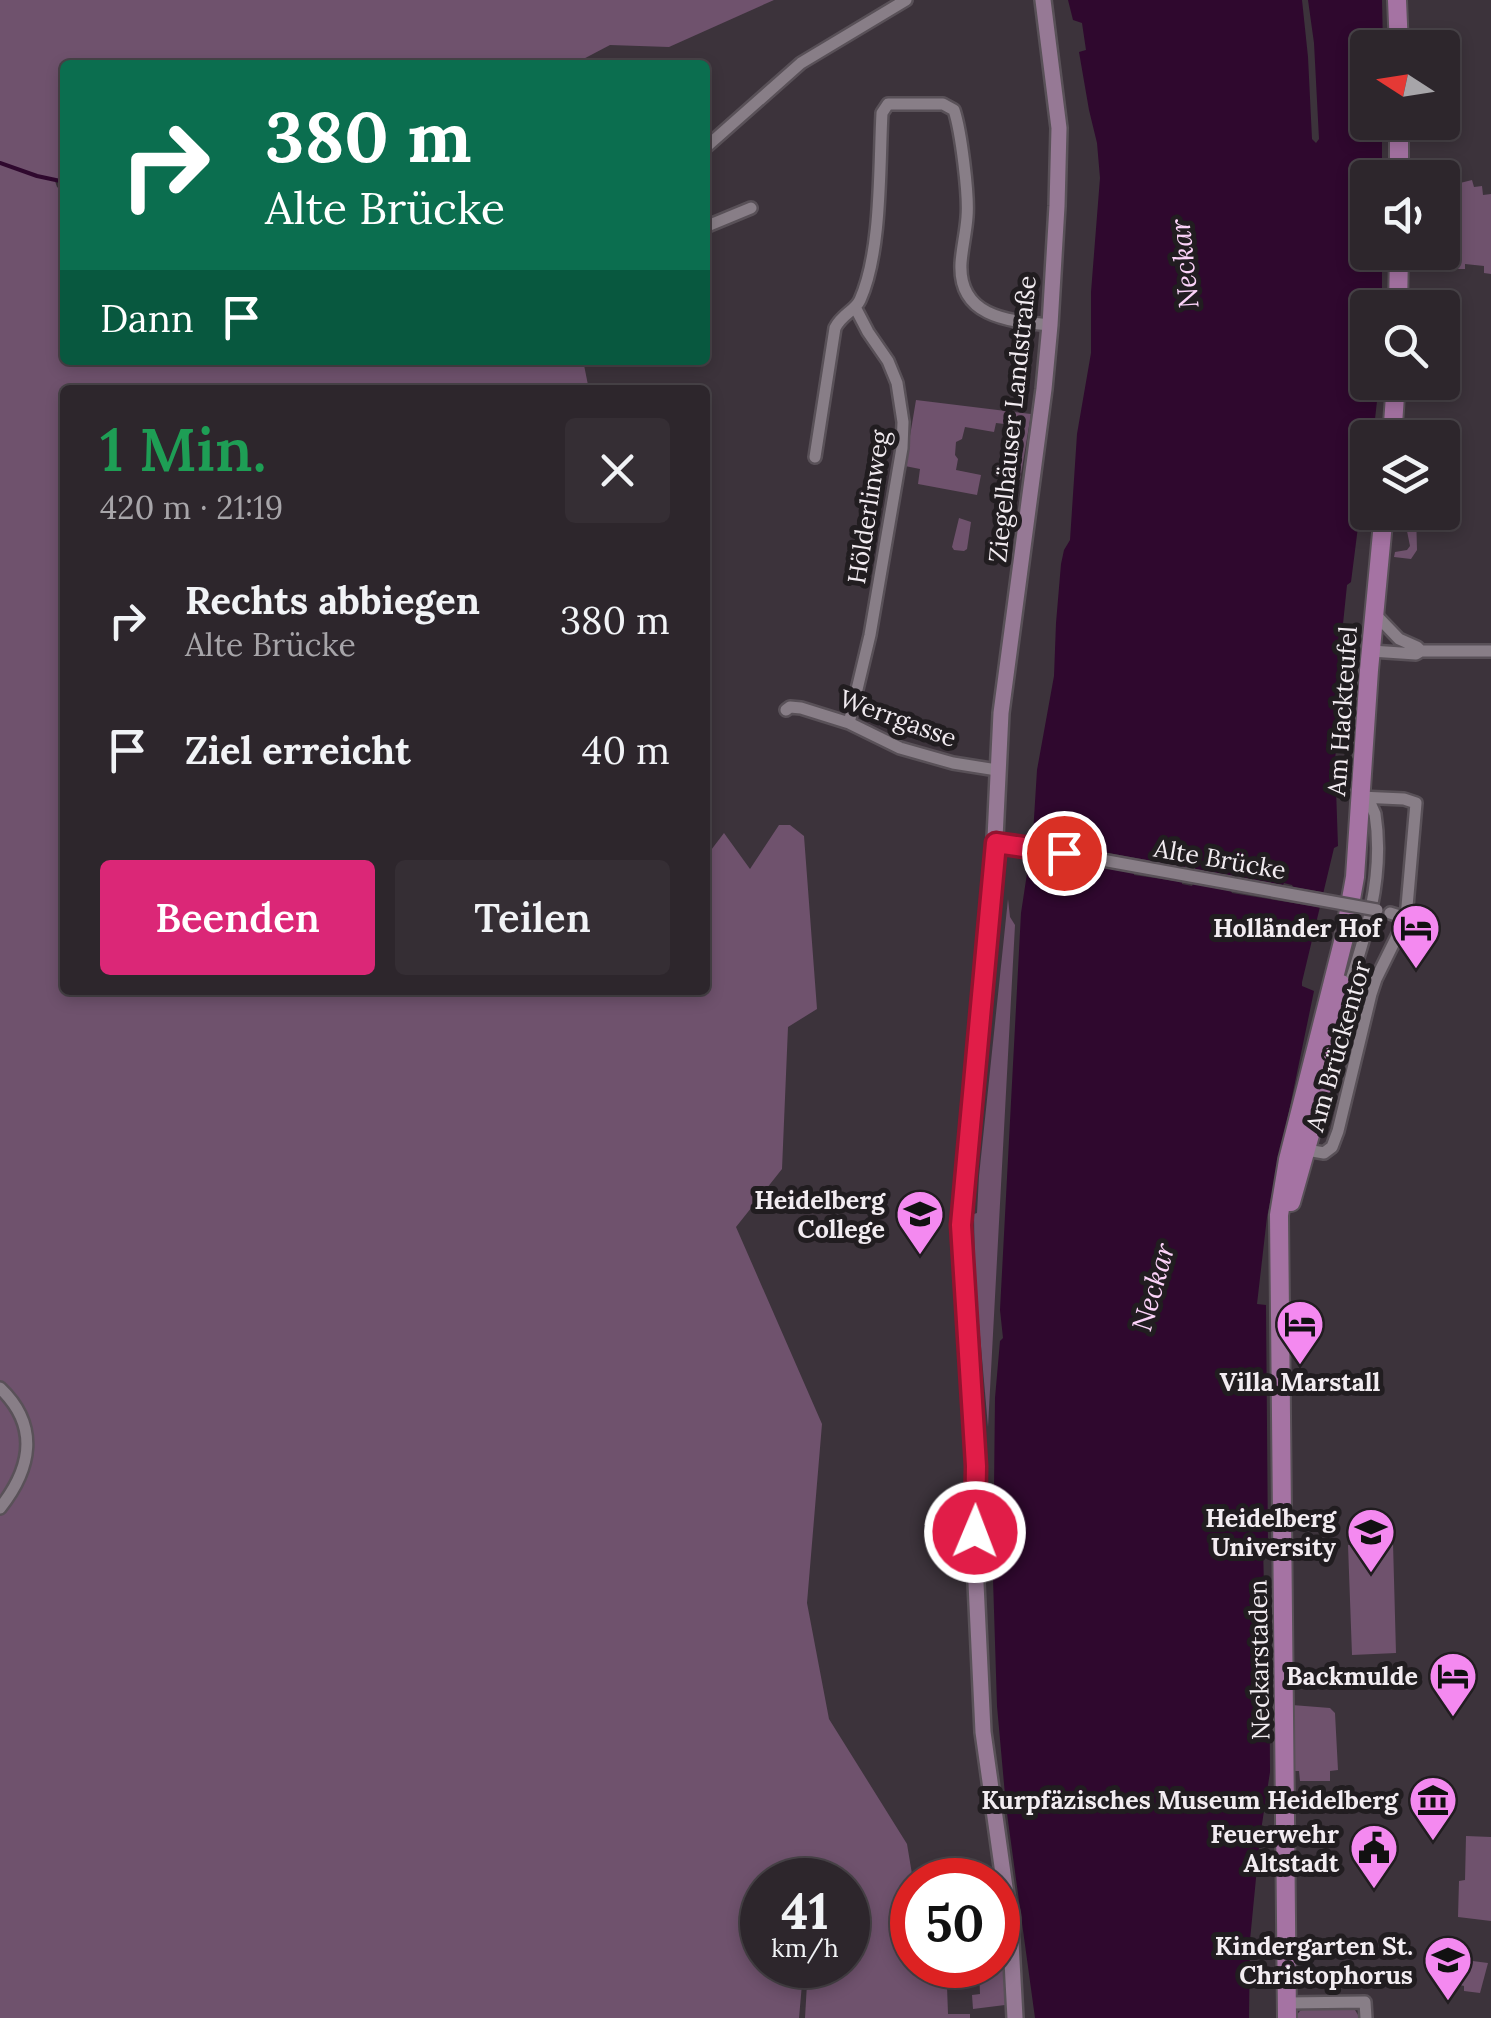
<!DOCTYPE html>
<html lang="de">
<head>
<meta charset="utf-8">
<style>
  body { margin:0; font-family:Lora,serif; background:#352e34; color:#f1f3f6; height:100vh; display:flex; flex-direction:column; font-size:38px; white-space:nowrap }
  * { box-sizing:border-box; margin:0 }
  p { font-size:32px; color:#a7a5a9 }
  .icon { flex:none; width:55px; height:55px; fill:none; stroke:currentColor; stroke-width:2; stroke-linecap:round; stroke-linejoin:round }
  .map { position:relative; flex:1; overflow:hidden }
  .panel { position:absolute; left:60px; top:385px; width:650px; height:610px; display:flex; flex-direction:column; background:#2d262c; border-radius:10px; box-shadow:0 5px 15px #0003,0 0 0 2px #484348 }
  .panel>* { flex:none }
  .banner { position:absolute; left:60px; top:60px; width:650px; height:305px; border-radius:10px; box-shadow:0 5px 15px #0003,0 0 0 2px #484348; background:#0b6e4f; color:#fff; overflow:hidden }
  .needle { width:65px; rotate:282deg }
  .controls { position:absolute; left:1350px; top:30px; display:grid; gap:20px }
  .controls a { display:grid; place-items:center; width:110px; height:110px; border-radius:10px; background:#2d262c; box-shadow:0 5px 15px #0003,0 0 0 2px #484348; font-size:50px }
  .speed { position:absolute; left:740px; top:1858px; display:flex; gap:20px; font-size:50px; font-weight:700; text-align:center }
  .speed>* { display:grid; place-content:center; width:130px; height:130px; border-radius:50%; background:#2d262c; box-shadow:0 5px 15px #0003,0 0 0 2px #484348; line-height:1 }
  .speed small { font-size:25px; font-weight:400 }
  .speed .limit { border:15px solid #d22; background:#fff; color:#111 }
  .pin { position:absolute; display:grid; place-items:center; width:85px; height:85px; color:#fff; margin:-42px; border:5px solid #fff; border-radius:50%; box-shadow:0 2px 10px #0007 }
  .me { position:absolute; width:110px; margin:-55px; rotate:1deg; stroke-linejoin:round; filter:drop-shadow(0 0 8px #0008) }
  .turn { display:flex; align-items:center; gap:35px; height:210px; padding:0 40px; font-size:45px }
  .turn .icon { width:130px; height:130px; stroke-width:2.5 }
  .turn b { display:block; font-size:70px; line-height:85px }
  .then { display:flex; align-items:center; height:95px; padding:0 40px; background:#0003; gap:20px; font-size:38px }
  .round { display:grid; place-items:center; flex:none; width:105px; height:105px; border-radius:10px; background:#352e34 }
  .overview { display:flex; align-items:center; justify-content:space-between; height:170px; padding:0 40px }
  h1 { font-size:60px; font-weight:600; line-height:75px; color:#1e9e55 }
  .cta { display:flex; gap:20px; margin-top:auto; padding:20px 40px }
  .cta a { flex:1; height:115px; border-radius:10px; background:#db2777; color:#fff; font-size:40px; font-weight:600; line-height:115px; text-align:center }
  .cta a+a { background:#352e34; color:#f1f3f6 }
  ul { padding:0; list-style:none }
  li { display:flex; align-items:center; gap:30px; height:130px; padding:0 40px }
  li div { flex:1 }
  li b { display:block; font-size:38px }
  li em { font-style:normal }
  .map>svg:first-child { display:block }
</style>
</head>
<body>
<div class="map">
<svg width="1491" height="2018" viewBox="0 0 1491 2018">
  <rect width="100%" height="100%" fill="#3c333b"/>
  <!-- green -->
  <path fill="#6f526d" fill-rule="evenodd" d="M0 0H774L669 47 610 45 572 65H65V173L55 181 57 187 65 193V360H583L589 390H65V990H705V858L724 833 750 869 779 825H790L804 836 817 1009 788 1027 782 1169 736 1227 822 1424 807 1603 829 1719 907 1844 913 1880 912 1965H959L960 1984 947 1986 948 2014H970V2018H805L808 1966 802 1984 799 2018H0ZM762 1880H848V1965H762Z
    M1472 180 1474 187 1482 186 1483 195 1491 194V274L1484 273V266L1465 264V269H1455L1448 186Z
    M916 400 1031 414 1020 480 1011 479 1006 471 1013 425 996 423 994 432 965 427 962 439 956 442 955 455 958 459 956 470 981 475 977 495 918 484 920 469 905 466Z
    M1409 513H1416L1417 550 1411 559 1394 557 1395 552 1407 550 1410 546 1407 531Z
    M959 518 971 522 967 549 964 551 954 550 952 547Z
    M1008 899 1010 917 1015 925 988 1427 975 1278 974 1214 977 1213 979 1176Z
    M1393 1543 1396 1653 1352 1655 1348 1545Z
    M1292 1705 1330 1708 1335 1713 1338 1770 1330 1771V1781H1300L1299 1771H1291Z
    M1466 1836 1491 1837V1921L1458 1917 1459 1881 1465 1880Z
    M1465 1960 1488 1963 1480 1993 1464 1991V1986L1460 1985Z
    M1006 1962 1005 2005 973 2009 972 1995 980 1994 979 1969H983L984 1965Z
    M1305 2009 1355 2010 1360 2018H1294L1300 2011Z"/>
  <!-- water -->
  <path fill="#2f082e" d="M1068 0H1302L1308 57 1312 139 1316 143 1319 139 1314 43 1308 0H1382L1383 47 1368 48V122L1382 123V177L1368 178V252L1382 253V307L1368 308V382L1374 383 1371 399 1377 401 1373 437 1368 438 1367 456 1351 582 1347 585 1336 692 1341 698 1335 760 1338 846 1334 848 1302 982V986L1314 991 1267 1217 1257 1304 1266 1305 1268 1547H1263L1265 1627 1269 1628 1270 1772 1260 1837 1250 1940 1249 2018H1035L1006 1806 997 1706 993 1579 995 1398 1000 1341 1003 1338 1000 1310 1021 913 1033 834 1037 770 1054 676 1056 623 1061 564 1064 550 1070 540 1077 434 1091 353V292L1100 178 1097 143 1089 110 1079 52 1086 50 1082 23 1073 20Z"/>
  <!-- pier -->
  <path fill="#3c333b" d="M1027 838 1185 867 1186 865 1195 867V869L1234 876 1235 874 1244 876V878L1283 885 1284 883 1292 885 1293 887 1328 893 1324 908 1232 893 1231 891 1193 884 1192 886 1182 884V882L1134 875V873L1096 866 1094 873 1089 875 1083 871 1084 864 1025 853Z"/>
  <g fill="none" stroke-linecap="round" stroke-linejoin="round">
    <!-- stream -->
    <path stroke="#2f082e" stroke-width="4" d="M0 163 37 176 65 182"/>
    <!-- minor casing -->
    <g stroke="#595158" stroke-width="16">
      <path id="minor" d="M705 148 801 63 906 0
        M705 227 751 208
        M815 457 835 328C842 314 855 311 860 300 882 251 879 167 882 113L888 104H943L954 110C961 131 969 195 967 217 966 232 962 248 961 263 958 318 1010 321 1050 325
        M1375 614 1399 639 1417 647 1421 651
        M1371 651 1416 654 1421 651H1491
        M786 710 790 707 801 708 849 723 900 748 953 763 997 770
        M849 723 870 635 902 448 903 422 897 383 888 361 868 332 855 307
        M1390 913 1406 918
        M1345 998C1365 939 1385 877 1375 814L1371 805 1361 797
        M1301 1149 1324 1153 1332 1147 1338 1131 1371 994 1376 979 1406 918 1416 803 1404 799 1360 797
        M0 1388C40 1426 31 1469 0 1508
        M1287 2003 1365 2002 1366 2018"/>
    </g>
    <!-- secondary casing -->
    <g stroke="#595158" stroke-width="20">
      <path id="secondary" d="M1015 2018 1010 1923 983 1732 975 1562 976 1466 961 1225 993 880 1001 713 1044 389 1050 325 1057 206 1059 128 1043 0"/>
    </g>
    <!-- primary casing -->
    <g stroke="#595158" stroke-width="22">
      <path id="primary" d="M1397 0 1399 48
        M1399 178V122
        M1398 308 1399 252
        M1392 438 1396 382
        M1291 1202 1330 1064 1341 984
        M1287 2018 1279 1215 1288 1160 1344 938 1355 877 1369 670 1384 512"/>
    </g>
    <!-- minor -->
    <use href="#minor" stroke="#887e87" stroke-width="11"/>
    <!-- secondary -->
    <use href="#secondary" stroke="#967995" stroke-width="15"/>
    <!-- primary -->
    <use href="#primary" stroke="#a573a3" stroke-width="18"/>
    <!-- minor-bridge casing -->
    <g stroke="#595158" stroke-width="16" stroke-linecap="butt">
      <path id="minor-bridge" d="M1008 843 1377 910"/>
    </g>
    <!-- minor-bridge -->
    <use href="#minor-bridge" stroke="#887e87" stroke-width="11"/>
  </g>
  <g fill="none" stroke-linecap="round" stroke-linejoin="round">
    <!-- route casing -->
    <g stroke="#92132f" stroke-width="25">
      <path id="route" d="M975 1532 976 1466 961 1225 996 843 1064 853"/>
    </g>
    <!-- route -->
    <use href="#route" stroke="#e11d48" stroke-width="18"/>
  </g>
  <!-- icons -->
  <defs>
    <g id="hotel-pin" transform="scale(2.5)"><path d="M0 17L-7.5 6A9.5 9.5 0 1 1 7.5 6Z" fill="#f489f0" stroke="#211d20"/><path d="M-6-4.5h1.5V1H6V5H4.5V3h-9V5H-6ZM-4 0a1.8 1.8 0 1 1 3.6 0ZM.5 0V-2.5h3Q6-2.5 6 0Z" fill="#111"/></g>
    <g id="school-pin" transform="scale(2.5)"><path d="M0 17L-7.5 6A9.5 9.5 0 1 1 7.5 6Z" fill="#f489f0" stroke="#211d20"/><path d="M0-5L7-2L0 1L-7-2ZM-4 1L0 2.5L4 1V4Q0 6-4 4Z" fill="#111"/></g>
    <g id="university-pin" transform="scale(2.5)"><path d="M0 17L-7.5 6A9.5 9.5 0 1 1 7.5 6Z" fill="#f489f0" stroke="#211d20"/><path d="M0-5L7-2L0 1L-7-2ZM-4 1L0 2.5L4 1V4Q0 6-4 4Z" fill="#111"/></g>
    <g id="museum-pin" transform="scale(2.5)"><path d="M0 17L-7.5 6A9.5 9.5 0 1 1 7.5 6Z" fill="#f489f0" stroke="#211d20"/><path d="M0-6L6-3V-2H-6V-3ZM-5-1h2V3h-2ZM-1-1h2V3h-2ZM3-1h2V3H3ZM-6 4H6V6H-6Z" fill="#111"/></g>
    <g id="civic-pin" transform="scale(2.5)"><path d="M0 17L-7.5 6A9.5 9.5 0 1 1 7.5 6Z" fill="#f489f0" stroke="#211d20"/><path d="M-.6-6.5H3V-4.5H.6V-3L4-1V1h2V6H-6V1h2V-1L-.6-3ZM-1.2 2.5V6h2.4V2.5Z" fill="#111"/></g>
  </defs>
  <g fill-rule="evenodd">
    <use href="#hotel-pin" x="1416" y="928"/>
    <use href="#school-pin" x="920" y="1214"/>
    <use href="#hotel-pin" x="1300" y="1324"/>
    <use href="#university-pin" x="1371" y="1532"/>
    <use href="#hotel-pin" x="1453" y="1676"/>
    <use href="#museum-pin" x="1433" y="1800"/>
    <use href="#civic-pin" x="1374" y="1848"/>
    <use href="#school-pin" x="1448" y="1960"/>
  </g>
  <g text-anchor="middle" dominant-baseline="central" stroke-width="10" stroke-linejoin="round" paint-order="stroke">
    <!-- street labels -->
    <g font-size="25" fill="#f2ecf1" stroke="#211d20">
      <text transform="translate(1012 419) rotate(-84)">Ziegelhäuser Landstraße</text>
      <text transform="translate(868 507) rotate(-81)">Hölderlinweg</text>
      <text transform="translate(1342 711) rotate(-86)">Am Hackteufel</text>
      <text transform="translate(898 718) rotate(20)">Werrgasse</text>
      <text transform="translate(1220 859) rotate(10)">Alte Brücke</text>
      <text transform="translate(1338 1046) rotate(-74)">Am Brückentor</text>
      <text transform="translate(1259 1660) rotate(-91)">Neckarstaden</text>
    </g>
    <!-- poi labels -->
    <g font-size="25" font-weight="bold" fill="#f2ecf1" stroke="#211d20" text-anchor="end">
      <text x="1381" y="928">Holländer Hof</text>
      <text x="885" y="1200">Heidelberg<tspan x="885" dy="29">College</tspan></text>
      <text x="1300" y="1382" text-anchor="middle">Villa Marstall</text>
      <text x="1336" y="1518">Heidelberg<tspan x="1336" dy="29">University</tspan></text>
      <text x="1418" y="1676">Backmulde</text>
      <text x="1398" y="1800">Kurpfäzisches Museum Heidelberg</text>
      <text x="1339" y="1834">Feuerwehr<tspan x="1339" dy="29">Altstadt</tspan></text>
      <text x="1413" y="1946">Kindergarten St.<tspan x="1413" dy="29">Christophorus</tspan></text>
    </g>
    <!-- water labels -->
    <g font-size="28" font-style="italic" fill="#fcd3f9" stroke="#211d20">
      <text transform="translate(1184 264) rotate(-96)">Neckar</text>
      <text transform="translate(1153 1287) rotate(-74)">Neckar</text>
    </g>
  </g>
</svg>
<div class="controls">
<a><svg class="needle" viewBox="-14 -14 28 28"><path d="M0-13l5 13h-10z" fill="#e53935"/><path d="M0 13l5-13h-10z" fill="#a7a5a9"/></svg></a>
<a><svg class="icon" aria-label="sound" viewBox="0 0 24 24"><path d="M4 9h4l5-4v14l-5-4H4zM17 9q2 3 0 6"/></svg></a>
<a><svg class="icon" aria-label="search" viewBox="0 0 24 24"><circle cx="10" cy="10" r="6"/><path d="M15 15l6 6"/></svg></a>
<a><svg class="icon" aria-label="layers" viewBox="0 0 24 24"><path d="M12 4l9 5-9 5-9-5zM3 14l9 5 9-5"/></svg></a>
</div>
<div class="speed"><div>41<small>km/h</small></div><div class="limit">50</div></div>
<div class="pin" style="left:1064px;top:853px;background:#d93025"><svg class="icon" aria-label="arrive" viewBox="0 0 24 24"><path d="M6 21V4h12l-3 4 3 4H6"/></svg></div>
<svg class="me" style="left:975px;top:1532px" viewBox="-20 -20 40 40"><circle r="17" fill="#e11d48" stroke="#fff" stroke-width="3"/><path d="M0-11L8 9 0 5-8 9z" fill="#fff"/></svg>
<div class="banner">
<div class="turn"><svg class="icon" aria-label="right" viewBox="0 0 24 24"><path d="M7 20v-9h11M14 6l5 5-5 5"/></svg><div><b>380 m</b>Alte Brücke</div></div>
<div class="then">Dann<svg class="icon" aria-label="arrive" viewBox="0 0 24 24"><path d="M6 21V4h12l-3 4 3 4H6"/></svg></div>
</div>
<section class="panel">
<div class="overview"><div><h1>1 Min.</h1><p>420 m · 21:19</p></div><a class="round"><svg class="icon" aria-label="close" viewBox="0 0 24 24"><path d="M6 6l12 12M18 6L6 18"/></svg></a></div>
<ul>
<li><svg class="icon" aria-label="right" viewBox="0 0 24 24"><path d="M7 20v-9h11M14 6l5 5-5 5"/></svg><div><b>Rechts abbiegen</b><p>Alte Brücke</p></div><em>380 m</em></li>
<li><svg class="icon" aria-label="arrive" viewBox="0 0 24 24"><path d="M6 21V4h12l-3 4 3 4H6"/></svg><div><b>Ziel erreicht</b></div><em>40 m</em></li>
</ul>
<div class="cta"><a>Beenden</a><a>Teilen</a></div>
</section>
</div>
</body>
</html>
